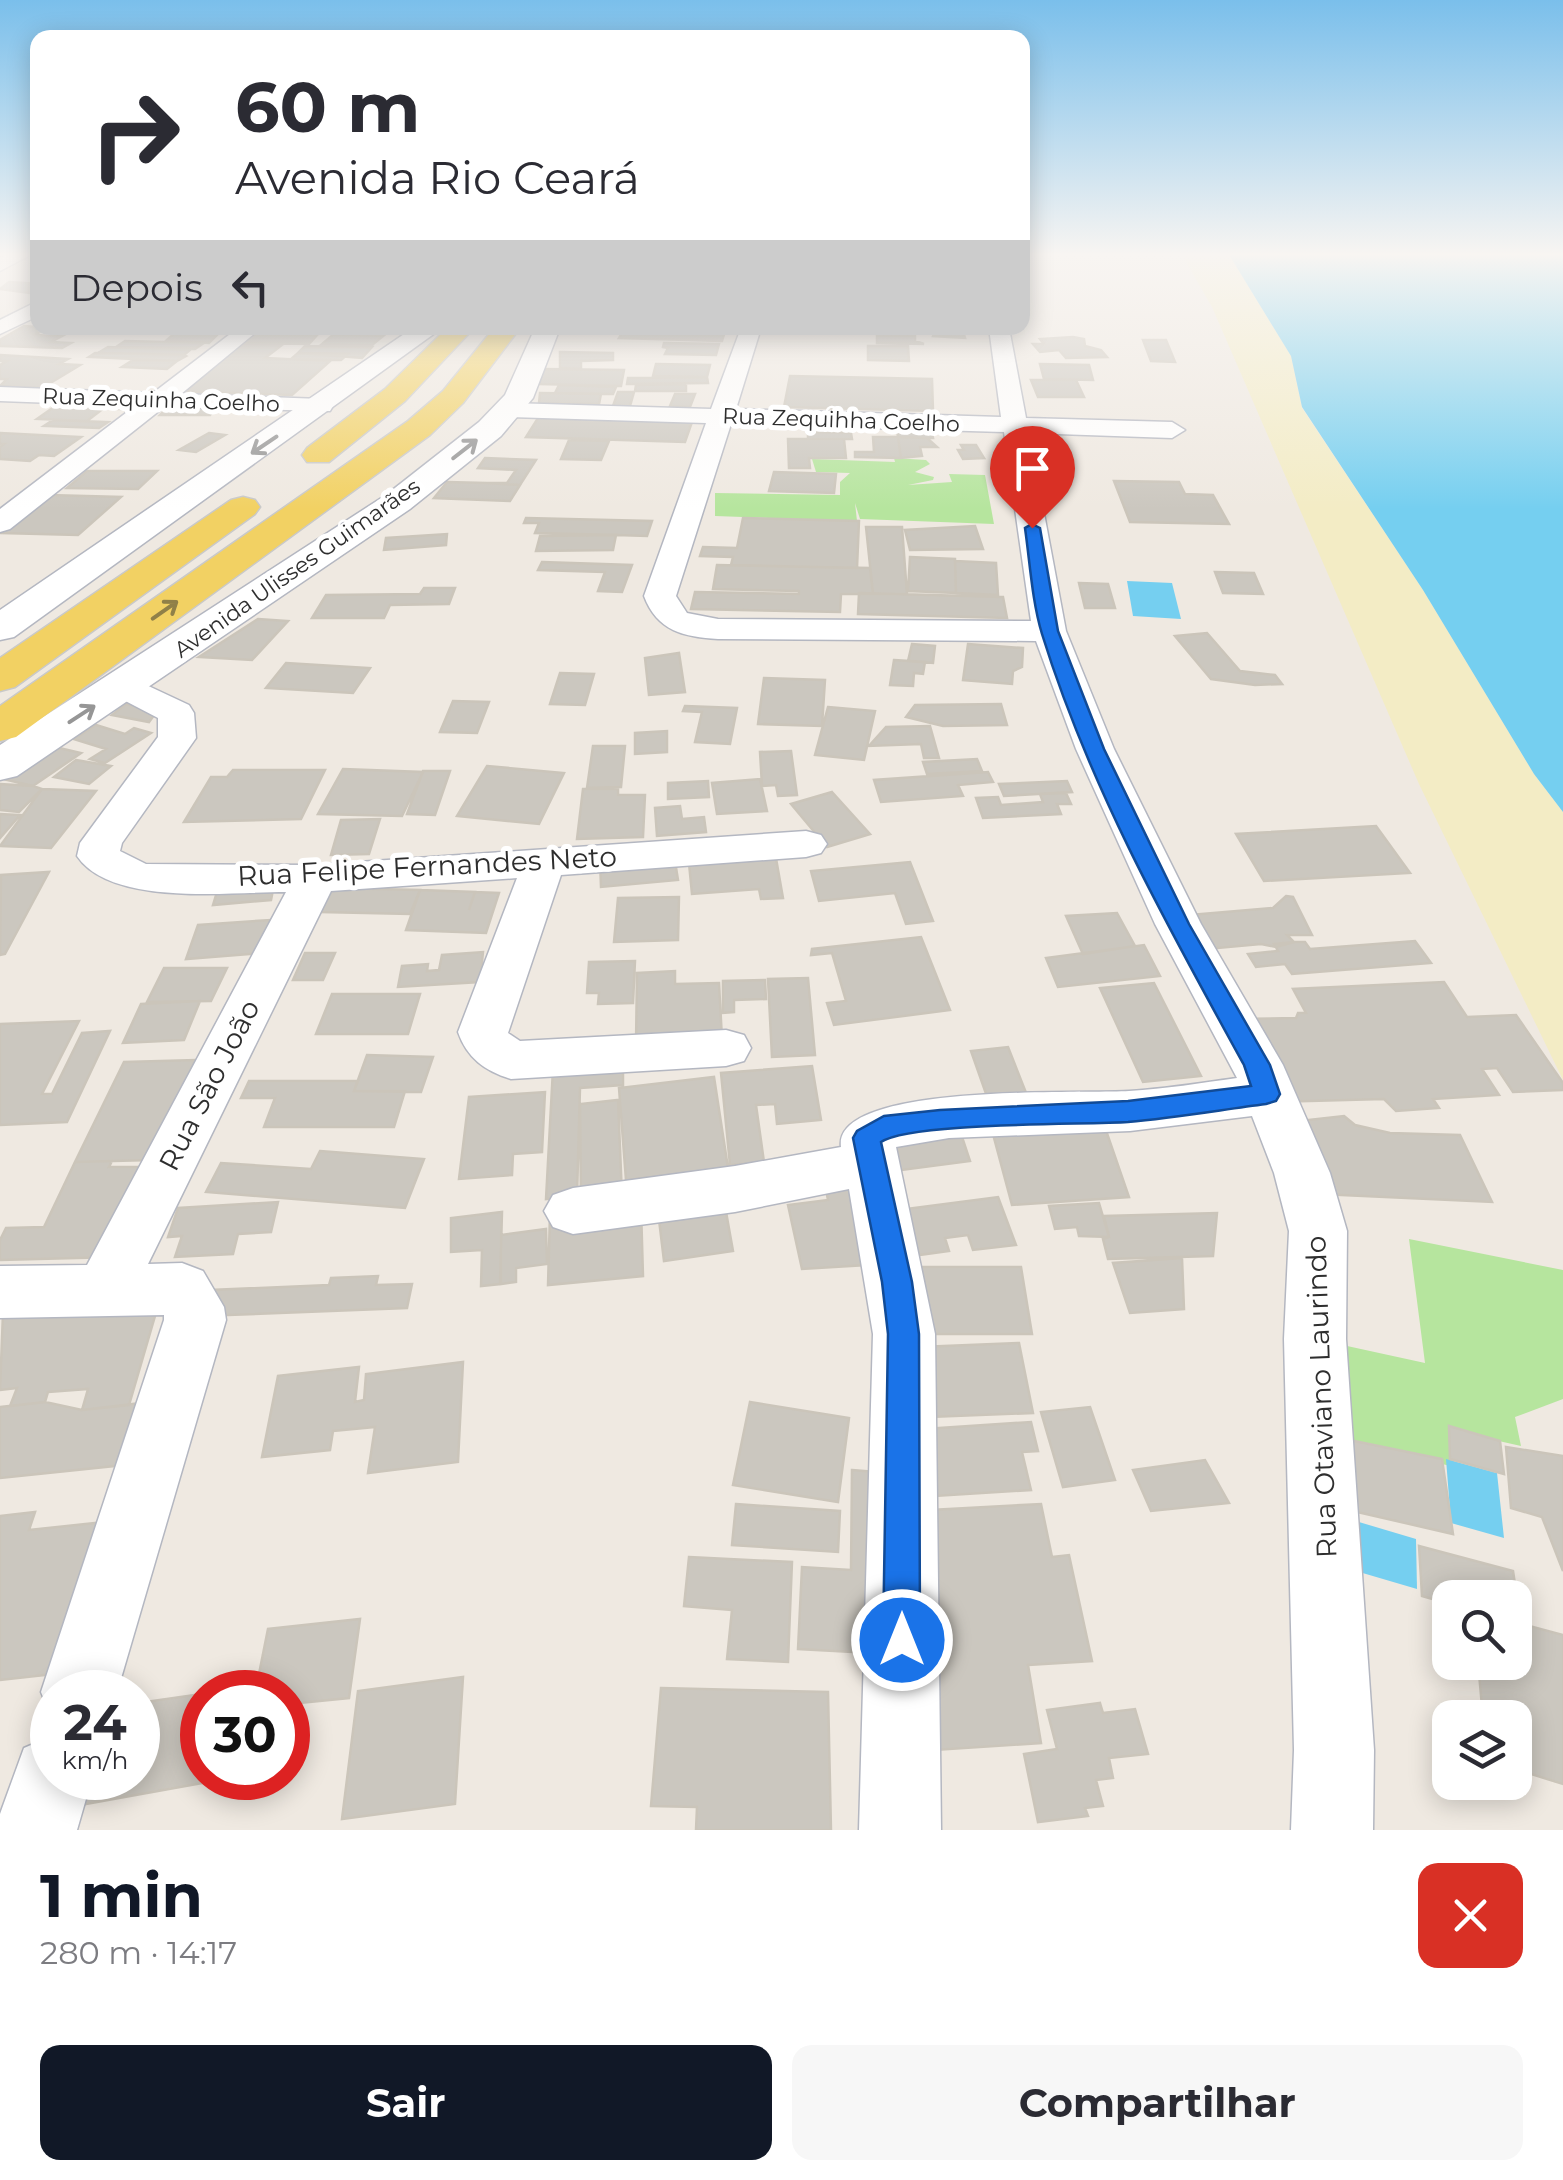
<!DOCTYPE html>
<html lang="pt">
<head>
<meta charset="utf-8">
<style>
  body { margin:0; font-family:Montserrat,sans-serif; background:#f7f7f7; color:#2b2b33; height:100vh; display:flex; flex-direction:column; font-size:38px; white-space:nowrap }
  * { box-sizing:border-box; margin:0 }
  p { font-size:32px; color:#7c7c81 }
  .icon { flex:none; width:55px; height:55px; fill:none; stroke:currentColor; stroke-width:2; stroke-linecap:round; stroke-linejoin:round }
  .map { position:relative; height:1830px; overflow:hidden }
  .drawer { display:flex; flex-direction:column; background:#fff; flex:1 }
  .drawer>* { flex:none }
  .banner { position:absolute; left:30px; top:30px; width:1000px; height:305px; border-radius:20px; box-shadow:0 5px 25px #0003; background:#fff; color:#2b2b33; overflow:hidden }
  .buttons { position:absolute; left:1432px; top:1580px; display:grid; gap:20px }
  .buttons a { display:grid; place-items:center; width:100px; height:100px; border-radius:20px; background:#fff; box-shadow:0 5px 25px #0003; font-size:50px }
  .speed { position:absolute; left:30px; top:1670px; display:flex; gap:20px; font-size:50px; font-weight:700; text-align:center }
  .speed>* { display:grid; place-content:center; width:130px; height:130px; border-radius:50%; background:#fff; box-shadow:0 5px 25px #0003; line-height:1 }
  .speed small { font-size:25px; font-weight:400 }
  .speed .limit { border:15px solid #d22; background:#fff; color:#111 }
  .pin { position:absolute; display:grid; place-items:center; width:85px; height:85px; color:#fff; margin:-102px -42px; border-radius:50% 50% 50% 0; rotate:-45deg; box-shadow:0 0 10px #0007 }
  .pin .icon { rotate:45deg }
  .me { position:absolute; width:110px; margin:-55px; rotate:0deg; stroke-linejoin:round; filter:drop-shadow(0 0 8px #0008) }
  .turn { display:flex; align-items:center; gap:35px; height:210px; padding:0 40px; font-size:45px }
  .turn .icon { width:130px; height:130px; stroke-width:2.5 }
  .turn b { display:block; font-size:70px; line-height:85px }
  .then { display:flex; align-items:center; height:95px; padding:0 40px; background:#0003; gap:20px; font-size:38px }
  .round { display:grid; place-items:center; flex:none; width:105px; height:105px; border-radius:20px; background:#f7f7f7 }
  .head { display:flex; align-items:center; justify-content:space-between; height:170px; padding:0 40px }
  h1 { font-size:60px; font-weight:700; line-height:75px; color:#111827 }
  .primary-button { display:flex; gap:20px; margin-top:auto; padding:20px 40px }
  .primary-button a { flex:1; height:115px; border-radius:20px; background:#111827; color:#fff; font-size:40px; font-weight:700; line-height:115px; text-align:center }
  .primary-button a+a { background:#f7f7f7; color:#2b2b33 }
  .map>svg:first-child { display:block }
</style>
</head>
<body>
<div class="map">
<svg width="1563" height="1830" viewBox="0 0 1563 1830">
  <rect width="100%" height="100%" fill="#efe9e1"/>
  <!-- green -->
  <path fill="#b6e59e" d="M894 458 926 460 930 464 915 472 934 477 933 480 908 485 952 482 949 474 985 475 994 524 860 519 855 503 857 521 715 516V493L840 495V482L850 473 816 472 812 459 895 462Z
    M1409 1239 1563 1270V1399L1515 1417 1521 1446 1450 1430 1455 1467 1321 1436 1315 1339 1425 1363Z"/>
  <!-- sand -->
  <path fill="#f3ecc5" d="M1181 253H1228L1291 356 1302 408 1423 590 1534 774 1563 812V1080L1419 784 1212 307Z"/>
  <!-- water -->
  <path fill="#75cff0" d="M1228 253H1563V812L1534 774 1423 590 1302 407 1291 356Z
    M1127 581 1172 583 1181 619 1133 616Z
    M1446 1459 1497 1473 1504 1538 1451 1523Z
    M1332 1514 1416 1539 1417 1589 1332 1564Z"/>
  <!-- building -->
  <path fill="#cbc7bf" stroke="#cbc5ba" stroke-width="2.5" d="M9 282 38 284V294L0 289Z
    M24 326 48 328 34 335 62 336 51 342 71 343 62 348 0 346V340Z
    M625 328H726L722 341 619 338Z
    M936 328H962L965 338 933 336Z
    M176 332H220L209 343 167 340Z
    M251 334H318L309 344 241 343Z
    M334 334 383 336 372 345 322 344Z
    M877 336H915V341L924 344 877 343Z
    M1073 337 1084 339 1085 346 1101 350 1107 357 1066 358 1059 350 1040 352 1033 344H1044L1040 339Z
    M1143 340H1166L1175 362 1151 361Z
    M125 341 204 343 195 349 116 347Z
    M664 343 719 344 716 355 665 354 668 348 663 347Z
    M233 344 282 345 265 358 330 361 292 395 171 391Z
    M305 346 372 347 362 358 298 353Z
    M868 346H908L909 361 868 360Z
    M108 347 190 350 184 355 98 353Z
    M560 352 613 353V360L581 361V369L560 368Z
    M95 353 184 355 186 356 177 361 89 357Z
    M298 353 348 354 341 360 291 359Z
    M0 355 68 359 59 364 80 365 42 388 0 386 7 379H0V365L7 361H0Z
    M133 360 177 361 167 369 122 367Z
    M656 364 710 365 707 377 653 376Z
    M1040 364 1089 365 1093 380 1044 379Z
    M542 369 624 370 621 386 540 384Z
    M790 376 932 379 933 411 784 407Z
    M707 377 708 383 627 384 628 378Z
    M1031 380H1076L1084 397H1038Z
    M686 384V391H635L636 385Z
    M559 385 616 387 613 394 555 393Z
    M618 392H634L630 406H613Z
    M540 393 601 394 599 404 539 403Z
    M675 394H695L690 407 670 406Z
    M63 401 128 403 121 409 54 407Z
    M54 407 104 408 87 421 37 419Z
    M167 408H216L210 415H160Z
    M538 418 692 422 685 442 526 437Z
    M53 420 108 422 99 428 44 426Z
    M897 429H931L933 438 898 437Z
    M808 432 851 433 852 439H808Z
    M0 433 81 437 54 456 39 455 30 461 0 459V447L4 444H0Z
    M209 433 225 435 196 452 179 450Z
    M873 437H898L901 458 855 457V452H874Z
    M898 437 927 438 937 447H920L922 456 901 458Z
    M788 439H844L846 458H809L810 468H789Z
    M569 440 609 441 601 460 561 459Z
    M961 445H976L984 458 963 459 958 450H964Z
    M485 458 536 460 520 485 487 483H507L516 470 478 468Z
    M87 471H157L138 489 67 488Z
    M774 472 836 474 834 493 769 491Z
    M1114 481 1179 482 1185 494 1213 495 1229 524 1130 522Z
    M447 482 487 483 520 485 510 501 434 498Z
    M48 495 121 497 78 535 2 533Z
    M526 518 652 521 647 536 616 535 535 533 539 523H524Z
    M743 518 859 521 857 568 731 565 733 557 700 556 703 547 737 548Z
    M975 526 983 549 910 550 905 530Z
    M866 527H902L907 594H873Z
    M447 534 446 545 384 550 386 538Z
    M616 535 613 550 536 551 540 536Z
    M910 557 955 559 956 593 908 591Z
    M955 561 996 563 998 595 956 593Z
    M542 562 632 565 622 592 598 591 605 572 538 570Z
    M717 565 870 568 873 594H841L840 612 691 609 695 592 799 594V591L713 589Z
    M1215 572 1254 573 1263 594 1223 593Z
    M1079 583 1108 584 1115 608H1085Z
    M424 588H455L449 604 390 605 384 618H312L326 595 420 594Z
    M859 593 1003 597 1007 618 858 614Z
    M258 619 288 621 252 660 199 657Z
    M1207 633 1240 671 1275 675 1282 684 1255 685 1211 679 1175 636Z
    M912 644 935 646 933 663 908 661Z
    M968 644 1023 648 1022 667 1013 671 1012 684 963 680Z
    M679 653 685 692 649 695 645 658Z
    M894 660 925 662 923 674 914 673 913 686 890 685Z
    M286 663 370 668 353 693 266 688Z
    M560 673 594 674 585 705 550 704Z
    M764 678 825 680 822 726 758 724Z
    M453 701 489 702 477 733 440 732Z
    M126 704 157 711 149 722 112 715Z
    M1001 704 1007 725 943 726 906 717 915 705Z
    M685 706 737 708 730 744 695 742 702 712 683 711Z
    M828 707 875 711 864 760 815 755Z
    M96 725 125 734 134 728 151 733 105 763 90 759 106 749 74 739Z
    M930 726 939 758H924L921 744 869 746 886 727Z
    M667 731V752L635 754V733Z
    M593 746H625L621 787 587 788Z
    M55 747 81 753 33 786 7 780Z
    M791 751 797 795 778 796 776 785 762 786 760 752Z
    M977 759 982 771 927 774 923 762Z
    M76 760 111 766 89 784 54 777Z
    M487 766 564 773 539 824 457 816Z
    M343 769 423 772 402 816 318 814Z
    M233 770H325L301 819 184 822 211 777H227Z
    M423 771H450L435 815 407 814Z
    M988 772 993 782 958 785 963 796 881 802 874 780Z
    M760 779 767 811 717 814 712 783Z
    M708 781 709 797 668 799V783Z
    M1067 781 1072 792 1004 796 999 784Z
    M0 784 33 786 42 789 19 812 0 810Z
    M42 789 96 791 51 848 0 846Z
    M583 789H618V795H645L643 837 577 839Z
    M832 792 870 834 827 847 791 804Z
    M1066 793 1071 804H1057L1061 814 983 818 976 798 998 797 1001 805 1043 802 1040 794Z
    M680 806 682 819 704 817 706 832 657 836 655 808Z
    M0 814 20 815 0 838Z
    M380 819 369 854 331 855 341 820Z
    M1376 826 1410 873 1264 881 1236 834Z
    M774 847 783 898 761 899 759 889 692 894 688 853Z
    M674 855 678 880 601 887 600 861Z
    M910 862 933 921 906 924 895 893 819 901 811 871Z
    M49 872 5 954 0 955 1 875Z
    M220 882 274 885 271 900 213 905Z
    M331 888 420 890 410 914 321 912Z
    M420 890 475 892 469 910 475 892 499 893 486 933 406 930Z
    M1286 896 1293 897 1312 935H1287L1294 942 1276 947 1261 944 1196 950 1177 916 1273 908Z
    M679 897 678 940 614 942 618 898Z
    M1117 913 1135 946 1083 954 1066 916Z
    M270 920 261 953 186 959 198 925Z
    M921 937 950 1010 834 1025 827 1003 846 1001 832 953 811 955 812 949Z
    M1415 941 1431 963 1292 974 1285 964 1256 967 1248 954 1278 951 1274 944 1294 942H1305L1310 949Z
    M1144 945 1160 976 1058 987 1046 958Z
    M483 952 480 982 398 987 402 966 428 964 427 971 439 970 442 955Z
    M305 953H335L323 980H293Z
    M635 961 633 1003 598 1004 599 993H587L589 962Z
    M164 968H227L211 1001 147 1002Z
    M675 971V984L719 983 722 1039 636 1044 637 973Z
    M808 978 815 1055 772 1057 768 979Z
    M765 980 766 999 734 1000V1012L723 1013V981Z
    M1444 982 1467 1017 1516 1015 1563 1083V1090L1513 1092 1497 1068 1482 1069 1499 1095 1433 1099 1439 1108 1396 1111 1384 1099 1273 1102 1238 1019 1296 1018 1298 1013H1306L1293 989Z
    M1154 983 1201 1076 1143 1082 1100 988Z
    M332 994H420L408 1034H316Z
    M200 1001 184 1040 123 1043 141 1004Z
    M79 1021 42 1094H52L82 1033 110 1031 67 1122 0 1125V1024Z
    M1008 1047 1030 1103 991 1108 971 1051Z
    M367 1055 433 1057 421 1092 354 1091Z
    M195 1060 152 1160 75 1162 124 1062Z
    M623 1065V1085L580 1088 577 1196 546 1199 553 1069Z
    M812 1066 821 1120 777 1124 775 1104 756 1105 764 1162 730 1165 721 1073Z
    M714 1077 728 1168 626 1180 619 1088Z
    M249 1081H358L354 1091H405L394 1127H264L275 1098H241Z
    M545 1092 542 1152 513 1154 512 1175 459 1179 469 1097Z
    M618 1100 622 1196 581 1200 580 1104Z
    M1101 1116 1129 1197 1012 1205 990 1123Z
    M1344 1116 1355 1125 1390 1133 1460 1135 1492 1202 1320 1194 1290 1122Z
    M961 1134 970 1161 885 1172 877 1144Z
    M320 1151 424 1159 405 1208 206 1192 221 1163 311 1169Z
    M112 1161 109 1167H152L115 1257 0 1260V1240L6 1228 44 1227 75 1162Z
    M863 1175 883 1264 802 1269 788 1205 828 1200 824 1179Z
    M723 1195 733 1251 664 1261 657 1203Z
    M998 1197 1016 1245 973 1250 968 1235 945 1238 949 1251 919 1255 906 1209Z
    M278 1202 271 1232 238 1234 233 1254 175 1257 182 1236 168 1237 178 1208Z
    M1099 1203 1109 1237 1079 1236 1077 1227 1055 1229 1049 1206Z
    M641 1207 643 1276 548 1285 550 1214Z
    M502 1212 500 1284 481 1286 482 1250 451 1252V1218Z
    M1217 1213 1213 1256 1108 1259 1103 1239 1109 1237 1104 1216Z
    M546 1229 547 1264 516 1268V1282L501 1284V1235Z
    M1182 1258 1184 1309 1130 1313 1113 1263Z
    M914 1267H1021L1032 1334H920Z
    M378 1276 376 1285 412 1284 407 1308 202 1316 210 1290 329 1285 331 1278Z
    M160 1299 129 1405 82 1410 88 1389 48 1392 45 1402 10 1406 17 1388 0 1390 3 1313Z
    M1019 1343 1033 1413 930 1417 920 1347Z
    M463 1362 458 1462 368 1473 375 1427 333 1431 330 1450 262 1457 278 1376 359 1367 355 1402 364 1400 366 1374Z
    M45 1402 82 1410 141 1403 124 1465 0 1478V1407Z
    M750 1402 849 1418 838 1502 733 1485Z
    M1090 1407 1115 1480 1063 1487 1041 1412Z
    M1031 1422 1038 1451 1022 1452 1031 1490 935 1496 925 1429Z
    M1449 1426 1500 1441 1504 1474 1450 1459Z
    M1325 1435 1442 1459 1453 1534 1331 1506Z
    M1506 1447 1563 1456V1571L1542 1517 1511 1508Z
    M1205 1460 1229 1503 1151 1511 1133 1470Z
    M852 1470 888 1473 889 1654 798 1649 802 1567 851 1570Z
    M736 1504 840 1511 838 1552 732 1545Z
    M1041 1504 1052 1557 1069 1555 1092 1661 1028 1665 1041 1743 935 1750 931 1510Z
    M35 1512 29 1530 114 1521 71 1672 0 1680V1516Z
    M1419 1546 1513 1571 1521 1623 1515 1622V1598H1450V1604L1422 1596Z
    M689 1557 792 1562 788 1662 727 1659 732 1610 684 1606Z
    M360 1619 349 1698 288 1704V1692H273L275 1677 258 1679 268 1629Z
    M1515 1622 1563 1635V1784L1515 1769V1718H1483L1478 1662H1515Z
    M463 1677 455 1804 342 1819 358 1691Z
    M267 1684 266 1692H211Z
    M661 1688 828 1692 831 1830H696L697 1807 651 1806Z
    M202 1694V1778H230L81 1805 88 1778H138V1703Z
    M1100 1703 1103 1713 1135 1709 1148 1754 1109 1758 1113 1778 1096 1780 1103 1806 1085 1808 1088 1816 1038 1822 1024 1754 1057 1749 1047 1710Z"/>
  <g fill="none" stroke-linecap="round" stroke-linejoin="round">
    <!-- minor casing -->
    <g stroke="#b4b7c1" stroke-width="3">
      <path id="minor" d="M12 253H34L0 271V258Z
        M38 301V316L0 334V320Z
        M238 328H261L181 394 321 399 330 401 333 406 330 411 164 407 10 529 0 532V509L135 406 0 401V387L153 393Z
        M741 328H761L736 409 1001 417 989 328H1009L1026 418 1172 422 1185 430 1172 438 1029 433 1066 631 1114 749 1201 924 1283 1065 1330 1173 1347 1231 1346 1339 1374 1750 1373 1830H1291L1294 1750 1284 1339 1289 1231 1274 1173 1252 1116 1130 1131 949 1138 896 1147 935 1334 941 1830H859L873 1334 849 1189 735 1212 573 1234 553 1227 544 1211 553 1195 573 1188 735 1166 841 1147C832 1082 1085 1094 1129 1091 1165 1089 1201 1083 1237 1078L1155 924 1076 749 1036 641 718 639C684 637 657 631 644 596L706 423 510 417 498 410 510 403 711 409ZM731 424 1004 432 1031 621 718 619 687 613 676 596Z
        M125 675 189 705 194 713 196 738 122 843 120 851 146 864 315 865 806 831 821 835 827 844 821 853 806 857 561 875 508 1033 520 1041 726 1030 744 1035 751 1048 744 1061 726 1066 511 1079C485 1071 467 1058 458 1032L517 878 331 891 148 1264 182 1263 203 1271 224 1307 226 1320 117 1692H52V1719L41 1692 164 1320V1315L0 1318V1266L87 1265 286 892C231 892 111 907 77 856L80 843 158 737V718L112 694 107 686 112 678Z
        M52 1736V1778H92L77 1830H0V1814L24 1748Z"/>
    </g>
    <!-- tertiary casing -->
    <g stroke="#b4b7c1" stroke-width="3">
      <path id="tertiary" d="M413 328H442L14 637 0 640V610Z
        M535 328H560L533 398 501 436 410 509 17 776 0 780V745L386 495 479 422 505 395Z"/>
    </g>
    <!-- primary casing -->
    <g stroke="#c9c9c9" stroke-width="3">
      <path id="primary" d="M447 328H474L405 401 329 462H307L302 455 307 448 385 389Z
        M494 328H520L463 403 430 435 16 737 0 741V706L408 421 443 391Z
        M243 497 255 500 260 507 255 514 15 687 0 691V658L231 500Z"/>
    </g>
    <!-- minor -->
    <use href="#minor" fill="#fff" fill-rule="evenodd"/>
    <!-- tertiary -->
    <use href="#tertiary" fill="#fff" fill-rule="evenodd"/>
    <!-- primary -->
    <use href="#primary" fill="#f2d163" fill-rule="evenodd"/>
  </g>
  <!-- one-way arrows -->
  <defs><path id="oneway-shaft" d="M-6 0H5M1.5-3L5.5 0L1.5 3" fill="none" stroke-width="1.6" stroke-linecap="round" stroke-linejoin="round" transform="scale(2.5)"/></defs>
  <g stroke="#969696">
    <use href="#oneway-shaft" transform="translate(264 445) rotate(146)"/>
    <use href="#oneway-shaft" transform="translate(465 449) rotate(-38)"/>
    <use href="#oneway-shaft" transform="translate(82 714) rotate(-33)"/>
  </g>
  <use stroke="#908048" href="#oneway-shaft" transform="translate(165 610) rotate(-35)"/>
  <!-- sky -->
  <linearGradient id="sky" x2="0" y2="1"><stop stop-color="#7abfeb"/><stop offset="0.5" stop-color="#f8f5f2"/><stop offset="1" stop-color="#f8f5f2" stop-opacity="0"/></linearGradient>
  <rect width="1563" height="509" fill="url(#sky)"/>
  <!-- route -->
  <path fill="#1a73e8" stroke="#114b97" stroke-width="2.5" d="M1032 524 1040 528 1058 631 1104 749 1189 924 1270 1065 1280 1094 1276 1101 1266 1104C1220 1110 1174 1118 1128 1122 1081 1125 910 1122 881 1142L912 1282 919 1334 920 1640 915 1653 902 1658 888 1653 883 1640 888 1334 882 1282 853 1138 857 1131 884 1116 940 1110 1128 1101 1251 1086 1244 1065C1168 927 1089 786 1042 634 1032 601 1030 563 1025 528Z"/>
  <g text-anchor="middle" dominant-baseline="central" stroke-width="10" stroke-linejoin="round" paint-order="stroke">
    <!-- far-street labels -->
    <g font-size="22" fill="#2e2e2e" stroke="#fff">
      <text transform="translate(161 400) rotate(2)">Rua Zequinha Coelho</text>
      <text transform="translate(841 420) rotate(2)">Rua Zequihha Coelho</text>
      <text transform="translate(297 568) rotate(-35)">Avenida Ulisses Guimarães</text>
    </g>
    <!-- street labels -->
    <g font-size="28" fill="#2e2e2e" stroke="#fff">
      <text transform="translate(427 866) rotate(-3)">Rua Felipe Fernandes Neto</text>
      <text transform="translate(209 1085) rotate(-63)">Rua São João</text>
      <text transform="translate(1321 1397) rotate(-92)">Rua Otaviano Laurindo</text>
    </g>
  </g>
</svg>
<div class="buttons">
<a><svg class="icon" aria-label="search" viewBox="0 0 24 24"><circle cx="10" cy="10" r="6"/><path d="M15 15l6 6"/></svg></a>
<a><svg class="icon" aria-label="layers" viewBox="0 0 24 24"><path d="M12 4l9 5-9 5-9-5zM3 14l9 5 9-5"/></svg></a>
</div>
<div class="speed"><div>24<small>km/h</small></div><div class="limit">30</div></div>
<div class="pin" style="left:1032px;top:528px;background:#d93025"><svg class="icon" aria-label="arrive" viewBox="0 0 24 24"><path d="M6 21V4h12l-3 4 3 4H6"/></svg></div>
<svg class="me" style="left:902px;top:1640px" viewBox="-20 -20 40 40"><circle r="17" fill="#1a73e8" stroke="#fff" stroke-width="3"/><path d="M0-11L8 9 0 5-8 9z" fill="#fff"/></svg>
<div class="banner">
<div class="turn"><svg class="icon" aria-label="right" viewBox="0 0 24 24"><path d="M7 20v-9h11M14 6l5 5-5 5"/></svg><div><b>60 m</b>Avenida Rio Ceará</div></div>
<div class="then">Depois<svg class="icon" aria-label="left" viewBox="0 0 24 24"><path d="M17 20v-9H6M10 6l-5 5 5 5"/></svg></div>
</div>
</div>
<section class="drawer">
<div class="head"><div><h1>1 min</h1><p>280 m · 14:17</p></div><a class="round" style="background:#d93025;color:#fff"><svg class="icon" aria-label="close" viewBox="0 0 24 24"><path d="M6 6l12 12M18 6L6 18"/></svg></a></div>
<div class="primary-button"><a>Sair</a><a>Compartilhar</a></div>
</section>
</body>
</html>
